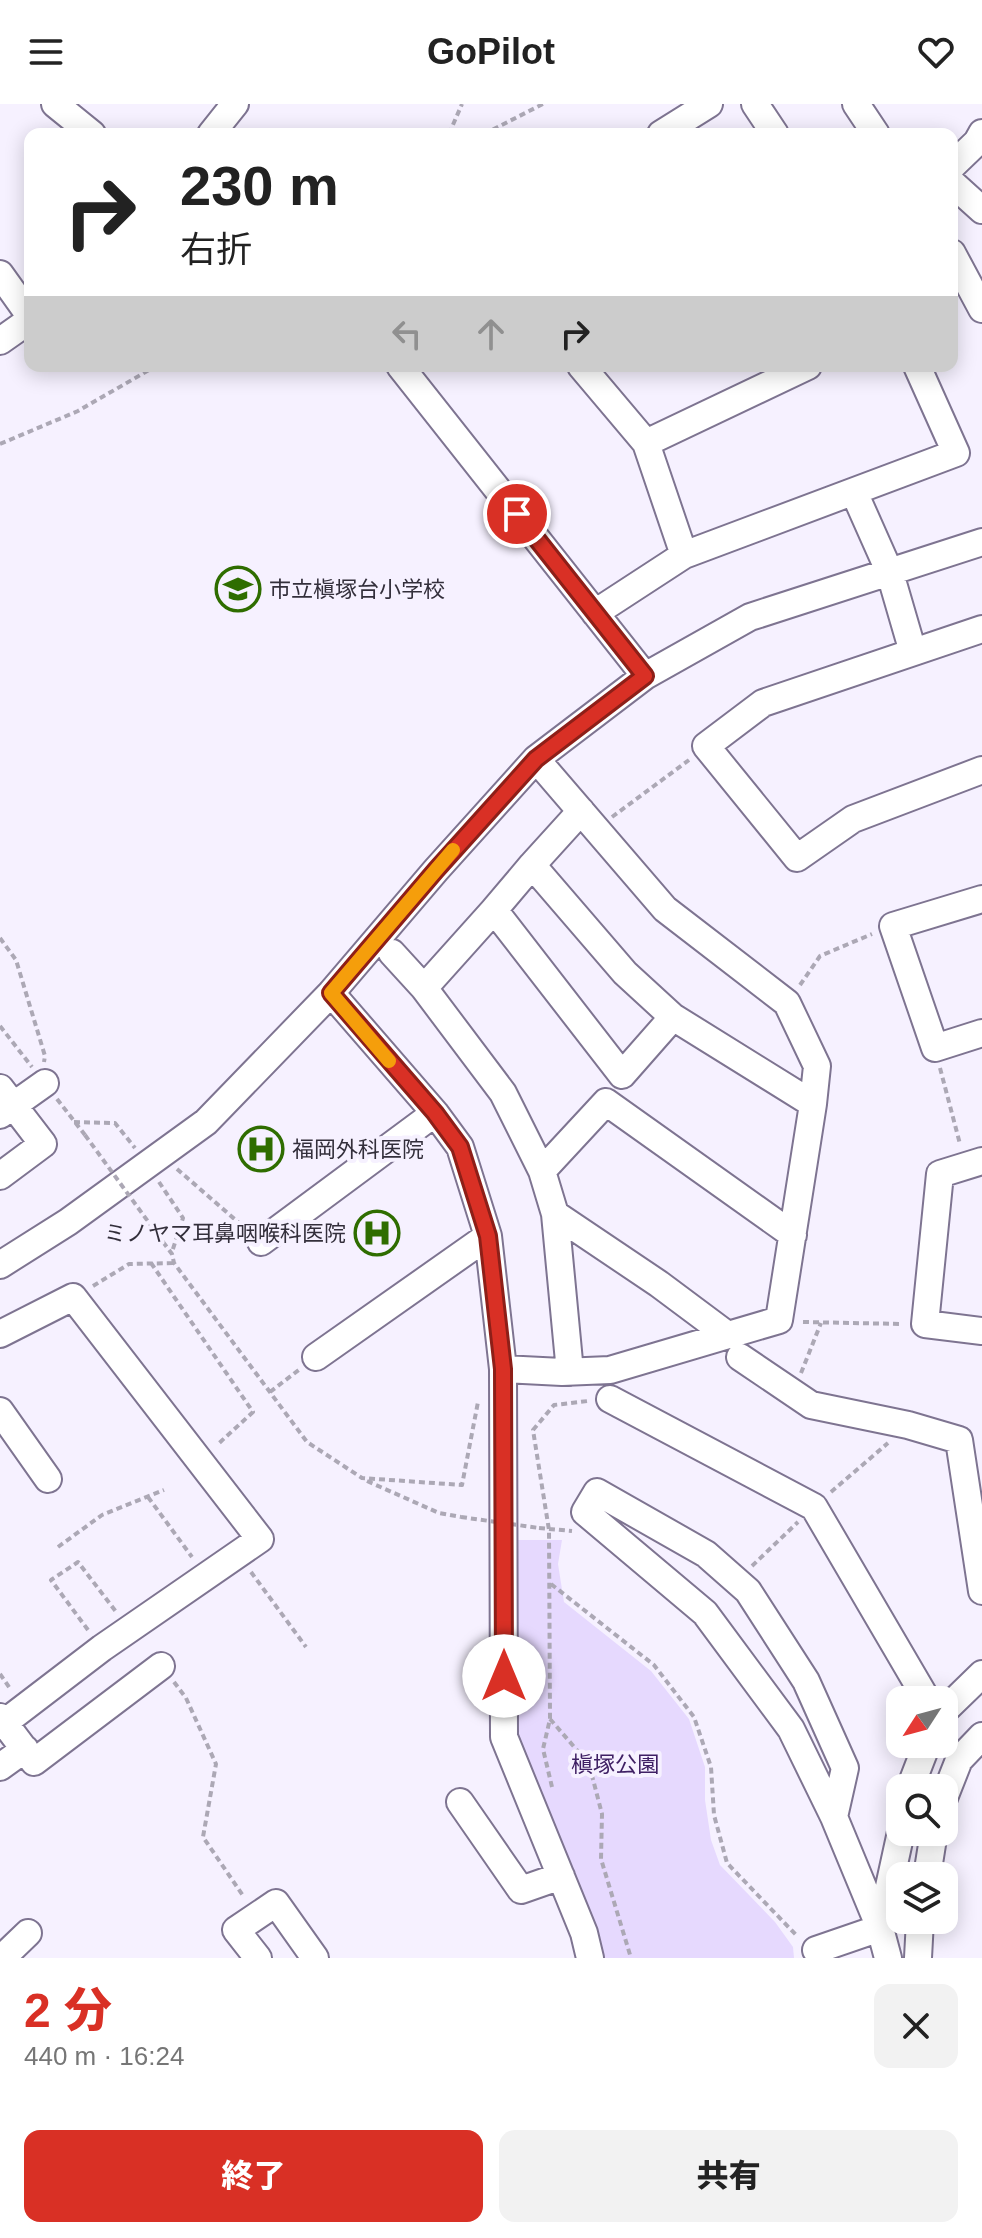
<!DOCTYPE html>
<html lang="ja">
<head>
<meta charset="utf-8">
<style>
  body { margin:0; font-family:Helvetica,"Noto Sans JP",sans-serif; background:#f2f2f2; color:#222; height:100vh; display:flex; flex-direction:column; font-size:30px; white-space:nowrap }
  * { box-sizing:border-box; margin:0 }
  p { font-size:26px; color:#767676 }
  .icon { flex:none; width:44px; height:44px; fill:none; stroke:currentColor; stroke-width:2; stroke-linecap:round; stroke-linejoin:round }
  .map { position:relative; height:1854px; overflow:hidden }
  .details { display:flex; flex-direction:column; background:#fff; flex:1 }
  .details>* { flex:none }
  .banner { position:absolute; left:24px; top:24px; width:934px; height:244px; border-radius:16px; box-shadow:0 4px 20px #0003; background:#fff; color:#222; overflow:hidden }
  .needle { width:52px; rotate:234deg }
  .fabs { position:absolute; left:886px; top:1582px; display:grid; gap:16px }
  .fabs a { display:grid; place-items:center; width:72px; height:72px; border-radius:16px; background:#fff; box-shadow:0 4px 20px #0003; font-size:40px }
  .pin { position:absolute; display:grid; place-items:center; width:68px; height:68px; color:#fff; margin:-34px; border:4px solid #fff; border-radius:50%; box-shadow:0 2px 8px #0007 }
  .me { position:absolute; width:88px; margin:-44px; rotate:0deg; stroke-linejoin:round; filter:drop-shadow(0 0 6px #0008) }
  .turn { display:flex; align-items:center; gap:28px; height:168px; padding:0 24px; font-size:36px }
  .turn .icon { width:104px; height:104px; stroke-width:2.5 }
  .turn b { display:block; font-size:56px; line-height:68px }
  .lanes { display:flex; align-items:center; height:76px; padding:0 24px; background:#0003; justify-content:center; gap:40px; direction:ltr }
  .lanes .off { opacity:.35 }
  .round { display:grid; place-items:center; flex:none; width:84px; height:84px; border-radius:16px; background:#f2f2f2 }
  .head { display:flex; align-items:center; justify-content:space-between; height:136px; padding:0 24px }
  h1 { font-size:48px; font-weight:800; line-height:60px; color:#d93025 }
  .cta { display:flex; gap:16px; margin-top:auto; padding:16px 24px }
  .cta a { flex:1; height:92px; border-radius:16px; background:#d93025; color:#fff; font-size:32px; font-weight:800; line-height:92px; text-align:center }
  .cta a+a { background:#f2f2f2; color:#222 }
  header { display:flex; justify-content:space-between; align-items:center; height:104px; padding:0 24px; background:#fff; font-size:36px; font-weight:800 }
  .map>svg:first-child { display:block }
</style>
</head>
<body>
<header><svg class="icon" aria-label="menu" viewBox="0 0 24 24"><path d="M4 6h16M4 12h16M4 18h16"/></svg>GoPilot<svg class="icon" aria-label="heart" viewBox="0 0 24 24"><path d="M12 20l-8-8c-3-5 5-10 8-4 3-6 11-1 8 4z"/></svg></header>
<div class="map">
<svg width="982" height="1854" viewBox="0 0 982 1854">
  <rect width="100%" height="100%" fill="#f6f1ff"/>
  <!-- green -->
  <path fill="#e6d9fe" d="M516 1436H562L558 1460 564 1498 651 1567 689 1615 705 1663V1696L711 1736 720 1761 775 1818 793 1843 794 1854H600L520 1648 514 1617Z"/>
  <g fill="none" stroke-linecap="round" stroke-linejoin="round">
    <!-- minor casing -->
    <g stroke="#7e7491" stroke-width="30">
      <path id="minor" d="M55 0 92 30
        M755 0 775 30
        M856 0 876 30
        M211 30 235 0
        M661 30 709 0
        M952 62 977 38 982 29
        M952 79 982 106
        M952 149 982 205
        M0 170 30 212
        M0 237 30 216
        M400 262 645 572
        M581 262 646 339 684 451
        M646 339 808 262
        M854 388 890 469 913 548
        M595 509 684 451 956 349 917 262
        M982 525 763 599 706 642 797 754 853 715 982 666
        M982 795 893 822 935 944 982 929
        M494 806 532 761
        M392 849 424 884 503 989 542 1067 555 1110 570 1268
        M424 884 494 806 622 971 673 913 625 869 532 761 581 707
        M331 889 435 1009 460 1043 488 1132 503 1265 504 1633 584 1829 590 1854
        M673 913 813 1000
        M0 984 43 1040 0 1072
        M0 1011 45 979
        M982 1057 940 1070 925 1220 982 1227
        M542 1067 606 998 793 1131
        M555 1110 659 1180 726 1230
        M261 1138 435 1009
        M0 1161 68 1118 206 1018 331 889 436 766 536 655 645 572 750 513 982 438
        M0 1230 73 1193 260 1435 102 1544 0 1622
        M316 1253 488 1132
        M740 1253 811 1301 908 1321 959 1336 982 1487
        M503 1265 562 1268 610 1266 779 1216 813 1000 817 962 787 899 665 805 536 655
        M610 1295 814 1403 927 1596
        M0 1307 48 1375
        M944 1607 982 1570
        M0 1613 34 1658 161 1562
        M0 1663 25 1645
        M910 1684 927 1640
        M944 1694 959 1656 982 1632
        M460 1698 521 1786 561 1772
        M834 1713 845 1664 806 1577 748 1487 706 1450 597 1388 585 1408 705 1509 791 1625 834 1713 880 1824 901 1728
        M927 1772 934 1728
        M816 1846 880 1824 888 1854
        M2 1854 28 1829
        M258 1854 236 1826 276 1799 315 1854
        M918 1854 920 1816"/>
    </g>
    <!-- path -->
    <path stroke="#aca8b5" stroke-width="4" stroke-dasharray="6 4" stroke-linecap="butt" d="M449 30 462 0
      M484 30 543 0
      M0 340 78 307 156 262
      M612 713 689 656
      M0 834 16 856 45 952 44 958
      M800 881 820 852 872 830
      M0 922 32 963
      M940 964 960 1040
      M57 995 85 1031
      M74 1018 115 1019 135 1044
      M177 1065 246 1125
      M159 1078 183 1114 172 1148
      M163 1138 172 1150 174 1159 307 1338 362 1374 462 1381 478 1298
      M151 1159 253 1308 217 1341
      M93 1182 129 1160 174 1159
      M803 1218 902 1220
      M801 1269 821 1219
      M270 1288 300 1265
      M367 1377 439 1409 461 1413
      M831 1388 888 1339
      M148 1393 192 1453
      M539 1424 572 1427
      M58 1443 102 1411 164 1386
      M752 1462 798 1418
      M251 1468 306 1543
      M551 1480 654 1561 694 1613 711 1663 714 1711 727 1759 798 1833
      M88 1526 51 1476 78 1458 117 1509
      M0 1570 11 1586
      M174 1578 186 1594 216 1660 203 1733 244 1793
      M550 1615 589 1660 602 1710 601 1755 631 1854
      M552 1683 543 1645 550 1615 549 1426 533 1326 554 1301 588 1297"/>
    <!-- minor -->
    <use href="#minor" stroke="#fff" stroke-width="26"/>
    <!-- path-bridge -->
    <path stroke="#aca8b5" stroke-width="4" stroke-dasharray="6 4" stroke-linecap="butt" d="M85 1031 163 1138
      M461 1413 539 1424"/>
  </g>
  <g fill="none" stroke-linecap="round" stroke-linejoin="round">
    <!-- route casing -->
    <g stroke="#8d1f18" stroke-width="20">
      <path id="route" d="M504 1572 503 1265 488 1132 460 1043 435 1009 331 889 436 766 536 655 645 572 517 410"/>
    </g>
    <!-- route -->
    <use href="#route" stroke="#d93025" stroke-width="14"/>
    <!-- slow -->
    <path stroke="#f59e0b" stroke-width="14" d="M389 957 331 889 453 746"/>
  </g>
  <!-- icons -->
  <defs>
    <g id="school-ring" transform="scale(2.3)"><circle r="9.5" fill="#f6f1ff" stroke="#2f6d00" stroke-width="1.5"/><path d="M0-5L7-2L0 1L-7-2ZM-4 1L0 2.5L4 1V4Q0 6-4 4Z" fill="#2f6d00"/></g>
    <g id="hospital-ring" transform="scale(2.3)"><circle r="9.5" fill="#f6f1ff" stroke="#2f6d00" stroke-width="1.5"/><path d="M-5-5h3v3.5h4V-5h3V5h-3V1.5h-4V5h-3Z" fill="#2f6d00"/></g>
  </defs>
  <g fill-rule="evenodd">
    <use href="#school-ring" x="238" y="485"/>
    <use href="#hospital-ring" x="261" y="1045"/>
    <use href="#hospital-ring" x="377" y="1129"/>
  </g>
  <g text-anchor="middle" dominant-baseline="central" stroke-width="8" stroke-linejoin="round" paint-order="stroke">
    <!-- poi labels -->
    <g font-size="22" fill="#332f3b" stroke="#f6f1ff" text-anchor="start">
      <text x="269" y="485">市立槇塚台小学校</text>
      <text x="292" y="1045">福岡外科医院</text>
      <text x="346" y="1129" text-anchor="end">ミノヤマ耳鼻咽喉科医院</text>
    </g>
    <!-- park labels -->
    <g font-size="22" fill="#3f2064" stroke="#f6f1ff">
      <text x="615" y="1660">槇塚公園</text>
    </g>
  </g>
</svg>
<div class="fabs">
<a><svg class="needle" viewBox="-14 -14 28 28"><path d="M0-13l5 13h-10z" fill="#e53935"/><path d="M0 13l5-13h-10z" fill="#767676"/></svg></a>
<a><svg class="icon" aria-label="search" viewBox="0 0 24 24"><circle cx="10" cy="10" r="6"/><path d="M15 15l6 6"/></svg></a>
<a><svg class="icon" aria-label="layers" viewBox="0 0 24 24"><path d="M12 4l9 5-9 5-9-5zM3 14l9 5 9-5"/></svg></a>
</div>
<div class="pin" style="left:517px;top:410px;background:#d93025"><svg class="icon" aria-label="arrive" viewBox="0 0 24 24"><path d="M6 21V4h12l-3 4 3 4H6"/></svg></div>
<svg class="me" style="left:504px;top:1572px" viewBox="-20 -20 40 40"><circle r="19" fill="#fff"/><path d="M0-13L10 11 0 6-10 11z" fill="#d93025"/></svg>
<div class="banner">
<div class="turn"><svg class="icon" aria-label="right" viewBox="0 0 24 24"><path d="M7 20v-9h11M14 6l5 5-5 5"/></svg><div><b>230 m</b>右折</div></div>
<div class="lanes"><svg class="icon off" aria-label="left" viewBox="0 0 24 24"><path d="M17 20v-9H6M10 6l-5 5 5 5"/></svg><svg class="icon off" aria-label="ahead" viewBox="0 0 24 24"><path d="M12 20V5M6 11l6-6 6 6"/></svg><svg class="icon" aria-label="right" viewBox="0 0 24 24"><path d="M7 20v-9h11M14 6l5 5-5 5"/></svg></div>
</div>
</div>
<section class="details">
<div class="head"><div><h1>2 分</h1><p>440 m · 16:24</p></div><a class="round"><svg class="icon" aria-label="close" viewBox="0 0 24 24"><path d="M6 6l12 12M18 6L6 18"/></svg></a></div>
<div class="cta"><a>終了</a><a>共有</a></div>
</section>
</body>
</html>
